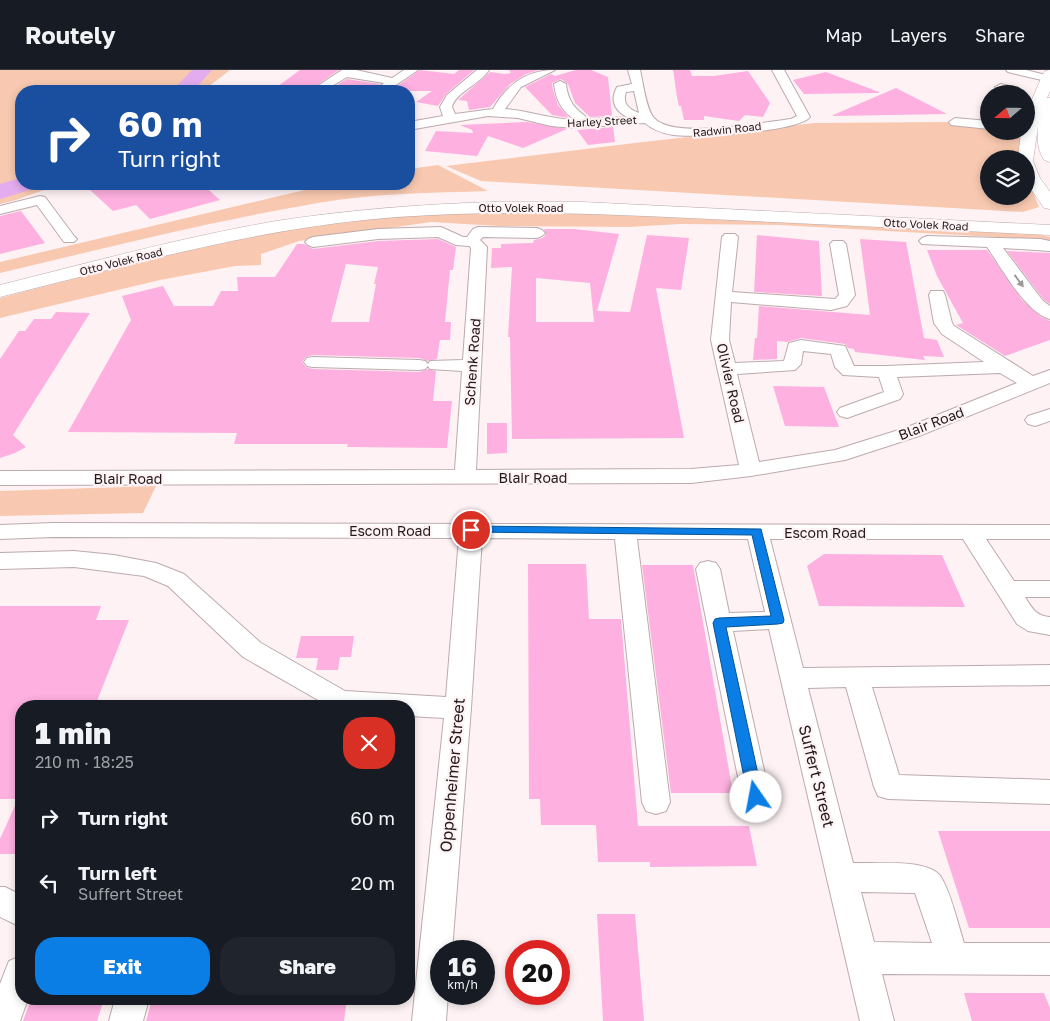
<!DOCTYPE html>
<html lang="en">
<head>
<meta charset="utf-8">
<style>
  body { margin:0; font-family:"Golos Text",sans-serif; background:#20242c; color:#f1f3f6; height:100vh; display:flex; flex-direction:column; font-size:19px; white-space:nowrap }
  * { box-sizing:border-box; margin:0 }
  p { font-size:16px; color:#9ea1a6 }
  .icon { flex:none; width:28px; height:28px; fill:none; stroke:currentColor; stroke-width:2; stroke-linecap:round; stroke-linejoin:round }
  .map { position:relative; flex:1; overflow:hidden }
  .sheet { position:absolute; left:15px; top:630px; width:400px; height:305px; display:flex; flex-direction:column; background:#171b24; border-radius:20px; box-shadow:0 2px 8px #0003 }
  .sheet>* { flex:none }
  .top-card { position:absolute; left:15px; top:15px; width:400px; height:105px; border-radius:20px; box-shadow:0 2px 8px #0003; background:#1a4fa0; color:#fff; overflow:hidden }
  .needle { width:32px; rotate:250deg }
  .tools { position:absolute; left:980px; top:15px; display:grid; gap:10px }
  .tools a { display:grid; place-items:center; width:55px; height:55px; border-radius:50%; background:#171b24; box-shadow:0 2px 8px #0003; font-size:25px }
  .speed { position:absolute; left:430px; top:870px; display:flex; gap:10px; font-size:25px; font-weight:700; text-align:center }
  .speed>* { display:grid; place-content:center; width:65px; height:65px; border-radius:50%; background:#171b24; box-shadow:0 2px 8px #0003; line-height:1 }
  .speed small { font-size:12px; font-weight:400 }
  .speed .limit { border:8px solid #d22; background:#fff; color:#111 }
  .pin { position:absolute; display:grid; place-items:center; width:42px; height:42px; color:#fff; margin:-21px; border:2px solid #fff; border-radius:50%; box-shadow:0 1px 5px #0007 }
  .me { position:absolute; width:55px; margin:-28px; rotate:348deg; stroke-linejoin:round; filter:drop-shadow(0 0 4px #0008) }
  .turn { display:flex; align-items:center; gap:18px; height:105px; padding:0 20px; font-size:22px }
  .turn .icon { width:65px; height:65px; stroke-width:2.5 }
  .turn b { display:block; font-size:35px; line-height:42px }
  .round { display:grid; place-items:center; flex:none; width:52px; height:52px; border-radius:20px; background:#20242c }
  .head { display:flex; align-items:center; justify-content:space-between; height:85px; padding:0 20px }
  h1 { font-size:30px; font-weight:800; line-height:38px }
  .cta { display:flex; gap:10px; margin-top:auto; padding:10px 20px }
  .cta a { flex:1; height:58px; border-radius:20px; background:#0a7ee5; color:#fff; font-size:20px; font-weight:800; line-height:58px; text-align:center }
  .cta a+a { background:#20242c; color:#f1f3f6 }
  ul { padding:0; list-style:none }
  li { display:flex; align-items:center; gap:15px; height:65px; padding:0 20px }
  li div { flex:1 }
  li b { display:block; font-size:19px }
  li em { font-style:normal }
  header { display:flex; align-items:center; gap:30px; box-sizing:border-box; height:70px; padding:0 25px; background:#171b24; border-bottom:1px solid #363941 }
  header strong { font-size:24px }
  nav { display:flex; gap:28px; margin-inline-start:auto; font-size:18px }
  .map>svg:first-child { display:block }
</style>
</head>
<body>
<header>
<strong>Routely</strong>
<nav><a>Map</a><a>Layers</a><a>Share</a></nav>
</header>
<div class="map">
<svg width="1050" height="951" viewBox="0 0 1050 951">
  <rect width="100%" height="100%" fill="#fef2f4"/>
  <!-- green -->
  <path fill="#f8c9b0" d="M0 0H230L203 21H21V114H60L16 130 0 134Z
    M950 52 989 57V61H1025L1022 89H989V126H1026V105L1039 137 1023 142 481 111 446 96 643 72 815 53Z
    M438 95 488 121C432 123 374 123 318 133 211 151 106 178 0 203V192L330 114H409V99Z
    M457 142 604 143 1039 164 1050 167V172L1031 169 780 155 680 154 628 157 499 156 431 152 299 171 261 184V195L235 196 160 210 0 248V228C104 201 211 170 317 155 363 148 410 145 457 142Z
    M156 416 143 443 0 446V421Z"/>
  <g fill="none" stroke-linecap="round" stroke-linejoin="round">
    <!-- river -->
    <path fill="#e3acef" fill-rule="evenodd" d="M192 0H212L193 21H172Z
      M21 108V114H37L33 119 0 129V114Z"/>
  </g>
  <!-- building -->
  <path fill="#feb0e0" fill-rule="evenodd" d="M300 0H339L308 21H271Z
    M420 0 454 4 459 0H474L446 24 438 36 416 32 432 21H390Z
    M509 0H539L526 4 510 14 490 37 469 40 467 31 458 30 490 2 505 4 511 3Z
    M576 0H591L608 7 612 46 590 47 575 33 568 14 561 9 552 13 553 20 558 35 569 48 552 45 525 17 551 4 555 6Z
    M673 0H690L692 6H714L748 1 770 33 763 47 745 45 739 51 704 46V50H684L681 36H679L677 27Z
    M826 2 879 22V23L804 24 793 10Z
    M347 9 380 14 375 19 377 21H327Z
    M896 18 947 44 833 46V45Z
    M527 52 567 59 523 78 488 66 477 86 425 81 436 61 473 63 472 60 460 55Z
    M613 57 615 72 588 75 577 60Z
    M113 114H202L220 130 150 149 136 135 113 141 90 120Z
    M21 141 45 173 0 184V146Z
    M544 159H574L619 164 597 241 630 242 647 165 689 168 681 220 656 218 684 368 512 369 510 267H508L512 197 491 198 492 178H501V174L533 173 534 170 543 168 546 164ZM536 208 590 213 594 252H536Z
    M757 165 819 171 822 226 754 222Z
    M438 169 456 177 453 200H450L445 252H451L450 270H440L437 289 428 291 419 288 313 285 306 287 302 292 306 297 313 299 419 302 428 299 436 301 433 331H452L447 378 347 377 348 374H234L237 363 68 362 131 250 122 226 163 216 174 236H213L221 221H238L237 207H275L297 174H304L313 179 378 171ZM346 194 378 197 374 214H376L369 252H331Z
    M860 169 906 172 924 268 937 270 944 287 923 286 925 290 855 282 854 279 848 278 845 274 801 268 787 272 777 271V289L753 290 755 268H757L759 236 870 245Z
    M927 180H987L1022 230 1040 246 1050 251V270L1005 286 956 255 963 253 937 206Z
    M1007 181 1050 183V234L1044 230Z
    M56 242 90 243 13 365 26 377 15 383 0 388V289L19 261H25L34 249H51Z
    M773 316 824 317 839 357 785 356Z
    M487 353H507V383L487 384Z
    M824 484 942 485 965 537 819 536 807 496Z
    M528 494H586L589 549H621L638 756H749L757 796 650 797V792H598L596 755H541L540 729H529Z
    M642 495H693L733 723H671Z
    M0 536H101L96 550H129L95 636H21V784H0V769L18 729H0Z
    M301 566H354L351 587H340L338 600H316L318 588H296Z
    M938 761H1050V858H969Z
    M597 844H635L644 951H603Z
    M964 923H1044L1050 938V951H972Z
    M31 929H104L97 951H23Z
    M152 929H347L344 951H146Z"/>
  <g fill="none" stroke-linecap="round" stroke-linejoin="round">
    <!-- minor casing -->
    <g stroke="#bcaaad" stroke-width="2">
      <path id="minor" d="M342 0H356L392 8 404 0H418L387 21H379L377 19 384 13 347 7 324 21H310Z
        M477 0H489C480 14 455 23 452 37L455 44 493 39C507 14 527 0 555 0L521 17 505 39C529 41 551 49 575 50 561 40 556 30 554 14L560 11 566 14C568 32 575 39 589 49L627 47C614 40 610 30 617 17L632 14 628 0H640C643 12 646 39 654 48 673 70 763 52 791 49L797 46 772 0H784L810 47C798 62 695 68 673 65 662 63 653 60 645 53L573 58 551 56 518 48 488 46 409 60V52L443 46 440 37 447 25ZM634 21 639 43C629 39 622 34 626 22Z
        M1006 0H1026L1050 6V12L1008 2Z
        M1001 14 1019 18 1020 24H1008L1009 22 997 19 995 17Z
        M955 48 989 51V59L951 55 949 52Z
        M243 114H259L252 118 245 117Z
        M40 126 45 127 74 166 77 169 74 172H64L37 135 0 144V136Z
        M441 157 463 167H467L473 159 478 157 537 158 542 160 545 163 542 166 537 168 483 167 480 170 487 177 476 400 691 399 739 395 711 270 722 167 725 164H735L738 167 732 222 835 229 839 225 830 174 833 171H843L846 174 855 225 847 236 831 240 731 232 729 270 735 293 784 291 789 273 801 270 845 276 854 296H886L984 292 942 264 934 253 929 225 931 221H943L945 225 952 253 954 256 1033 306 1050 300V313L919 366 845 390 751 406 691 413 0 415V401L455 400 462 301 430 299 428 296 425 299 419 300 313 297 307 296 304 292 307 288 313 287 419 290 425 291 428 294 430 291 463 290 471 178 469 176 456 175 438 167 378 169 313 177 308 175 305 172 308 169 313 167 378 159ZM803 281 831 284 835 297 843 305 879 307 884 322 840 338 837 342 840 346 847 348 900 329 903 324 897 307 1000 303 1017 313 905 358 835 380 759 392 737 304 795 300 801 294Z
        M927 166 1040 169 1050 171V181L1003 178 1043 231 1050 236V249C1026 243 1001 197 987 177L922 174 919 171 922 168Z
        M1050 339V351L1035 356 1028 354 1025 350 1028 346Z
        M53 453 1050 455V469H986L1014 511H1050V527H1025C1032 538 1036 546 1050 547V565L1028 561 1017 554 963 469H770L803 598 1050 595V615L872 617 899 705 1050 710V734L888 729 878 726 874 717 846 617 808 618 853 793C874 794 929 788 941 807 951 823 958 854 964 873H1050V905L882 904 894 951H860L769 559 733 561 770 727 766 736 756 739 746 736 742 727 696 499 700 493 708 491 716 493 720 499 729 543 765 542 748 469H637L670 732 666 741 656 744 646 741 642 732 615 469 482 468 471 638 452 881H441V924H448L446 951H412L444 648 409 646V636H315L318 630 243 587 168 516 144 506 74 497 0 499V483L74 481 114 485 156 493 184 504 261 573 345 621 446 627 459 468 53 467 0 469V455ZM861 822 915 823 932 873 874 872Z
        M0 817H5L21 825V857L0 847Z
        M21 886V929H28L20 951H0V914L9 891Z
        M115 929H149L143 951H109Z"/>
    </g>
    <!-- major casing -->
    <g stroke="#bcaaad" stroke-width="1">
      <path id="major" d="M1050 0V21L1047 28H1050V92L1044 90C1036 78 1037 63 1039 49L1033 91 1040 108 1050 122V139L1044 138 1026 112V89H1018L1021 61H1026V43L1043 4 1045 1Z
        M495 132H583L1050 155V165C944 160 837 155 731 150 608 144 487 138 364 150 240 163 121 197 0 227V215C92 192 183 167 276 151 349 140 421 134 495 132Z"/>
    </g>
    <!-- minor -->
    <use href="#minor" fill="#fff" fill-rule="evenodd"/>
    <!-- major -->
    <use href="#major" fill="#fff" fill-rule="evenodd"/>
  </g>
  <!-- one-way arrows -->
  <defs><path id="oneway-solid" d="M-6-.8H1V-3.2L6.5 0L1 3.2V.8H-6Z" transform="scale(1.25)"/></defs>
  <use fill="#9b9898" href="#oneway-solid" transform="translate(1019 211) rotate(54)"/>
  <!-- route -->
  <path fill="#0a7ee5" stroke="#065295" d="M471 456 761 459 784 550 783 553 778 554 726 557 763 727 761 731 756 733 750 731 748 727 713 553 715 549 719 548 771 546 752 465 467 462 465 460 467 457Z"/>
  <g text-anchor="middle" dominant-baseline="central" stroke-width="4.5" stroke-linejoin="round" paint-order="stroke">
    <!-- far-street labels -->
    <g font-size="11" fill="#211a1b" stroke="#fef2f4">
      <text transform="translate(602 51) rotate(-3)">Harley Street</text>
      <text transform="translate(727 59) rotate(-6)">Radwin Road</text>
      <text x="521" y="137">Otto Volek Road</text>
      <text transform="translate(926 154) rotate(3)">Otto Volek Road</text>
      <text transform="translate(121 191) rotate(-14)">Otto Volek Road</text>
    </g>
    <!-- street labels -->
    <g font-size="14" fill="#211a1b" stroke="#fef2f4">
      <text transform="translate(472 292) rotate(-86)">Schenk Road</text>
      <text transform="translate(731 313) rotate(77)">Olivier Road</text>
      <text transform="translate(931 353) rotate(-21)">Blair Road</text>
      <text x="533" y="407">Blair Road</text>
      <text x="128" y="408">Blair Road</text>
      <text x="390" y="460">Escom Road</text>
      <text x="825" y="462">Escom Road</text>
    </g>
    <!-- near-street labels -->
    <g font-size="16" fill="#211a1b" stroke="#fef2f4">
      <text transform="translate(452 705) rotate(-85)">Oppenheimer Street</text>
      <text transform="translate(817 706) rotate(76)">Suffert Street</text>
    </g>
  </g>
</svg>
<div class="tools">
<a><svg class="needle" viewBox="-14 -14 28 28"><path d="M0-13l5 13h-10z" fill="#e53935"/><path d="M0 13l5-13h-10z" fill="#9ea1a6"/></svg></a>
<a><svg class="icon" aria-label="layers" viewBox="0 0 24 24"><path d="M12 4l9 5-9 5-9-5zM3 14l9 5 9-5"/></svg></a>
</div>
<div class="speed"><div>16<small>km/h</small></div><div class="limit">20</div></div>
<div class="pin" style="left:471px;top:460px;background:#d93025"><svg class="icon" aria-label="arrive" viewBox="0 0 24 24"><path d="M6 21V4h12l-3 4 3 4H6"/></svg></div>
<svg class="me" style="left:756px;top:727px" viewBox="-20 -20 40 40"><circle r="19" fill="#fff"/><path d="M0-13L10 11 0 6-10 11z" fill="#0a7ee5"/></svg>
<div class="top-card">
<div class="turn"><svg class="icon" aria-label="right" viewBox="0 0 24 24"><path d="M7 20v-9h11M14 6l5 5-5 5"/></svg><div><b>60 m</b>Turn right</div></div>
</div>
<section class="sheet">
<div class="head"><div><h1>1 min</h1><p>210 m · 18:25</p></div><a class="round" style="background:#d93025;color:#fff"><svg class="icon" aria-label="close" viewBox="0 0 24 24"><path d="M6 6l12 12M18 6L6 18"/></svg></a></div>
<ul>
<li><svg class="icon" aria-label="right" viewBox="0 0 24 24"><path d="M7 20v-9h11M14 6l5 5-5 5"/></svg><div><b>Turn right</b></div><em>60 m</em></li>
<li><svg class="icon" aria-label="left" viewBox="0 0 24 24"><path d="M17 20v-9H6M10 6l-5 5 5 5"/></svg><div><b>Turn left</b><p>Suffert Street</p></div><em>20 m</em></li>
</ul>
<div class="cta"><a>Exit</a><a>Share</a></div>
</section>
</div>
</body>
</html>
